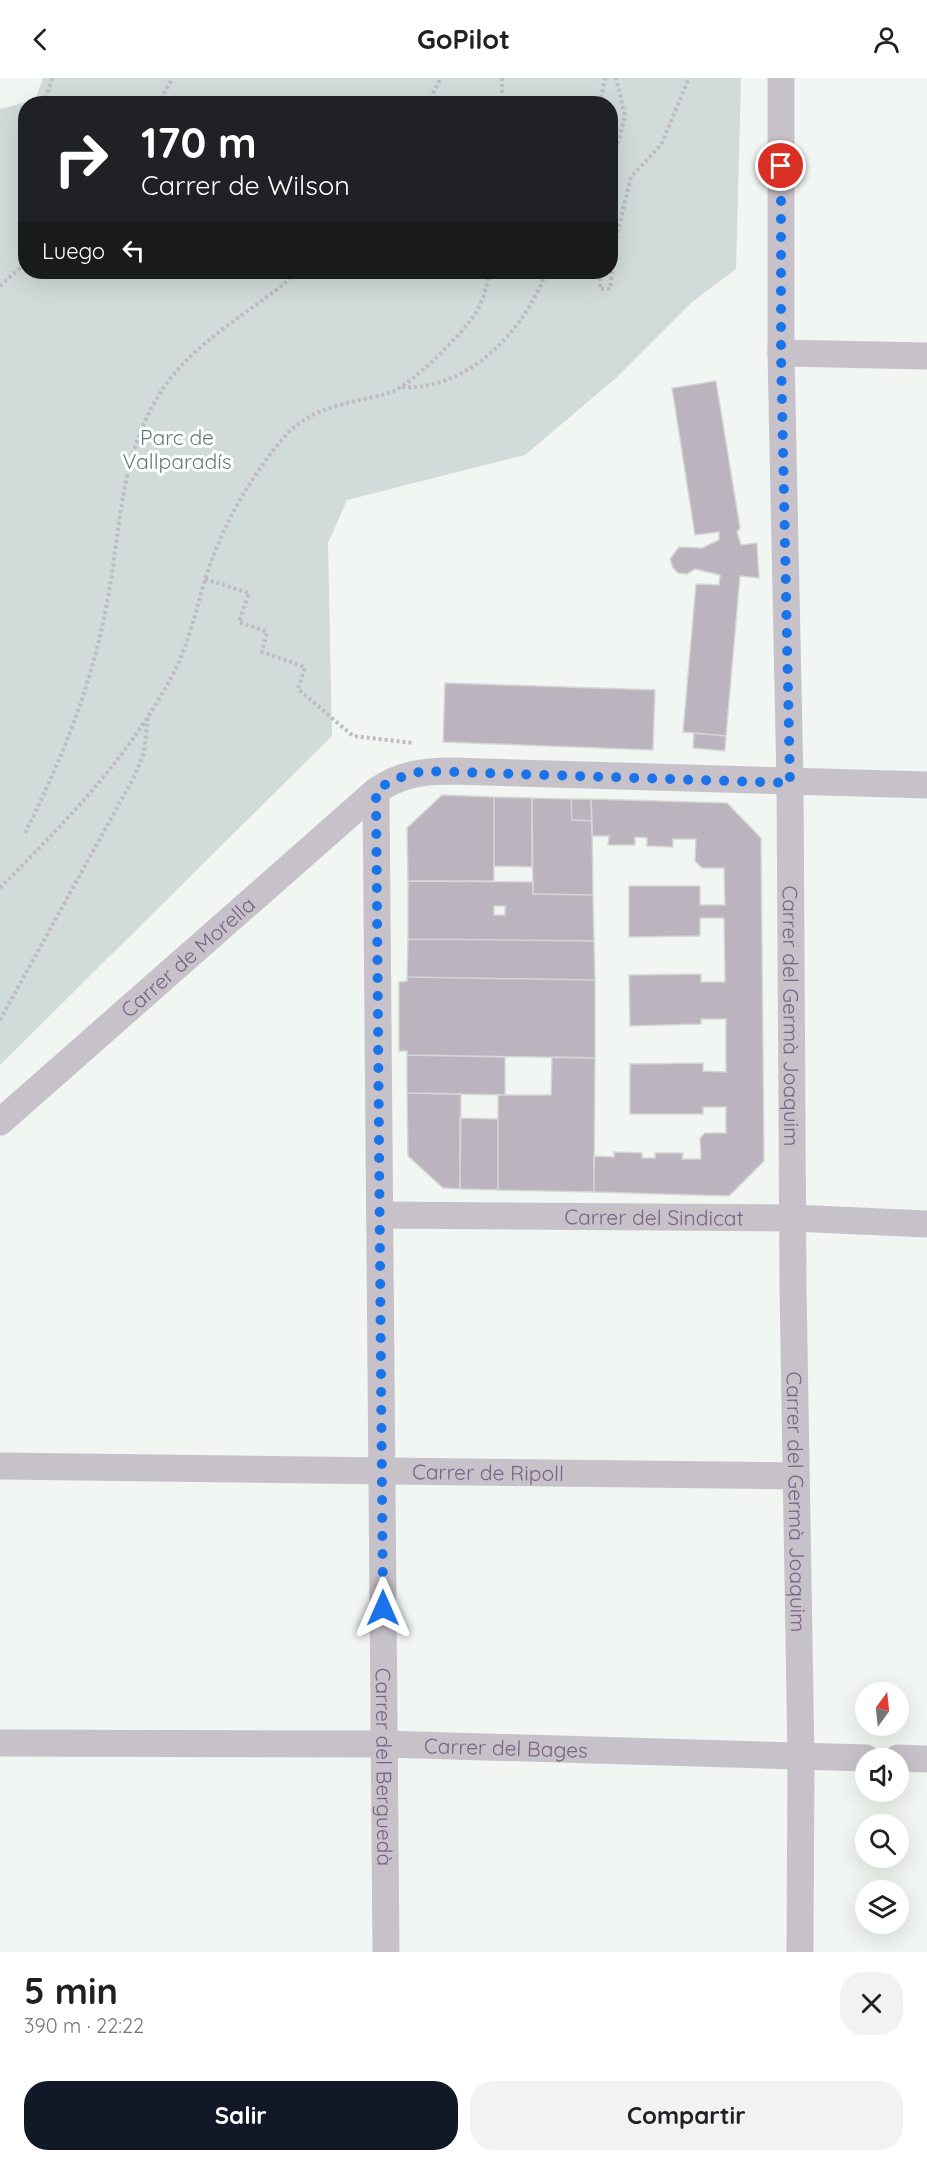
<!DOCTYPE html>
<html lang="es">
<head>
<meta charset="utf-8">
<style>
  body { margin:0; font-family:Quicksand,sans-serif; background:#f2f2f2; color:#202124; height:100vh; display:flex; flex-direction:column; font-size:22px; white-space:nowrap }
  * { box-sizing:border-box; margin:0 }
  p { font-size:20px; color:#757577 }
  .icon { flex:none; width:33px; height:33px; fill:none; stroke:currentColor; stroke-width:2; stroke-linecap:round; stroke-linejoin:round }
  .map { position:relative; height:1874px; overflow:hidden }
  .details { display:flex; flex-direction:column; background:#fff; flex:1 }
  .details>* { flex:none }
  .hud { position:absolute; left:18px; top:18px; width:600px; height:183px; border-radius:24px; box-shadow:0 6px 24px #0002; background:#202124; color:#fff; overflow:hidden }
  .needle { width:39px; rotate:15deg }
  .fabs { position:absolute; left:855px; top:1604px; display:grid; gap:12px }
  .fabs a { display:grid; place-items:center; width:54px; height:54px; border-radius:50%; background:#fff; box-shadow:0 6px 24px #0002; font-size:30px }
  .pin { position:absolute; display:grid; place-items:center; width:51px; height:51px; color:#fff; margin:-26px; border:3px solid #fff; border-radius:50%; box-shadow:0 2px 6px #0007 }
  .me { position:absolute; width:66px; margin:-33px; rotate:0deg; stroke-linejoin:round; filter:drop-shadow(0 0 4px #0008) }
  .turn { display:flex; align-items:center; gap:21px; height:126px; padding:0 24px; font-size:27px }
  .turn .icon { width:78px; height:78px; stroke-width:2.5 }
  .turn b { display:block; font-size:42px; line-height:51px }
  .then { display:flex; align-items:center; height:57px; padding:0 24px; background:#0003; gap:12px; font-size:22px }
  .round { display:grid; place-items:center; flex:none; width:63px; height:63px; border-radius:24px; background:#f2f2f2 }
  .summary { display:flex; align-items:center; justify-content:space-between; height:102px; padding:0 24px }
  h1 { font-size:36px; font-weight:700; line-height:45px }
  .button { display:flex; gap:12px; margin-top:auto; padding:12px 24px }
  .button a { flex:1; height:69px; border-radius:24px; background:#111827; color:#fff; font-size:24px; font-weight:700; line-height:69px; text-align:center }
  .button a+a { background:#f2f2f2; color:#202124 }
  header { display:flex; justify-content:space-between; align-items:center; height:78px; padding:0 24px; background:#fff; font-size:27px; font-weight:700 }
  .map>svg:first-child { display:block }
</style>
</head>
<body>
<header><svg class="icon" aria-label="back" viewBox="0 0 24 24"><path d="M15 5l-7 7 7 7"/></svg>GoPilot<svg class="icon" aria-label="person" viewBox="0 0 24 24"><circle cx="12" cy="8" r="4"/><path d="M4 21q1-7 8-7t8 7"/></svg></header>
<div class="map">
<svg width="927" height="1874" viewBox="0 0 927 1874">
  <rect width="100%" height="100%" fill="#f1f6f2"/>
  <!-- green -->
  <path fill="#d0dbda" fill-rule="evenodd" d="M43 0H741L736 191 692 224 616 300 525 377 347 422 328 465 332 658 0 987V31L35 22ZM26 26H610V194H26Z"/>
  <!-- building -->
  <path fill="#bbb4bf" stroke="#d4d7d5" stroke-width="1.5" fill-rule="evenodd" d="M716 303 740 450 737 454 741 467 757 465 759 500 740 498 726 658 683 654 696 506 719 507 720 497 695 491 687 496 678 495 673 490 670 481 679 469 702 470 719 462V454L695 457 672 310Z
    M445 605 655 612 653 672 443 664Z
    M694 655 726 658 725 673 693 670Z
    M442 717 494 719V803H408L407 750Z
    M494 719 532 720V789L494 788Z
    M532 720 571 721 572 742 592 743 593 817 533 816Z
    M571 721H591L592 743 572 742Z
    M591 721 727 725 761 760 764 1083 729 1118 594 1114V1078L614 1079V1074L642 1075V1080H655V1075H683L682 1081H701L700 1060 705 1055H726V1029H703V1036H630V986L703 985V993L726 994V941H701V946L630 948 629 897 701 896V904H725L724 840H700V858L629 859V808H700V827H725L724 790H702L695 783 696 761H673V769L647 768V760L635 759V767H608L609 758H592Z
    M408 803 533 804V816L593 817 594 863 408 861ZM494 828H505V837H494Z
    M408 861 594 863 595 902 407 899Z
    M407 899 595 902V980L407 977V973H399V904L407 903Z
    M407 977 505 979V1017L407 1015Z
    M552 979 595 980 594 1114 498 1112V1017H551Z
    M407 1015 461 1016 460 1111 443 1110 408 1078Z
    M460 1040 498 1041V1112L460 1111Z"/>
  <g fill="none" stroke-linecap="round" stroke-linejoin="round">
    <!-- path -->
    <path stroke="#bfbbc0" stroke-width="4" stroke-dasharray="3 3" stroke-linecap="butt" d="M502 0V26
      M44 26 52 0
      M157 26 173 0
      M427 26 441 0
      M600 26 605 0
      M610 95 625 38 616 0
      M600 194V211H610L617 156 631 99 661 67 689 0
      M0 208 26 185
      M402 309C468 313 525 252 546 194
      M205 501 249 515 239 544 267 554 262 574 305 589 298 611 353 658 414 665
      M25 755C62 681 92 607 107 525 121 451 119 378 162 312 196 261 254 233 298 194
      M0 810C67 742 134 675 177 588 190 561 196 531 205 502 221 450 250 398 286 357 313 327 354 325 389 315 410 309 463 255 475 236 483 224 487 207 490 194
      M0 942 134 699 144 675 148 639"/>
    <!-- street -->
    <g stroke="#c7c2ca" stroke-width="27">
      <path id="s1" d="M781 0V275L790 705 793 1208 801 1679 800 1874"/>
      <path d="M781 275 927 278"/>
      <path id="s2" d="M376 713 386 1874"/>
      <path id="s3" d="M0 1044 376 713C400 696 424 693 452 693L927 707"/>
      <path id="s4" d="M380 1137 792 1140 927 1146"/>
      <path id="s5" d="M0 1388 795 1398"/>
      <path id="s6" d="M0 1665 384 1666 866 1680"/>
      <path d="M898 1680 927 1681"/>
    </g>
  </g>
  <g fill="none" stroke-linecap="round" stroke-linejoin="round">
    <!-- route -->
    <path stroke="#1a73e8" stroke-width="10" stroke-dasharray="0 18" d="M383 1530 376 713 392 702 423 693 790 705 781 275V88"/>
  </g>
  <g text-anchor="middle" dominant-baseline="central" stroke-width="6" stroke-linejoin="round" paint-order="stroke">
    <!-- park labels -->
    <g font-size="21" fill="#617b7b" stroke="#fff">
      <text x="177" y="359">Parc de<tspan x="177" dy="24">Vallparadís</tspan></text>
    </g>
    <!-- street labels -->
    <g font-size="21" fill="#796285" stroke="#fff">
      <text stroke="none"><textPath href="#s3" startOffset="250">Carrer de Morella</textPath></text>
      <text stroke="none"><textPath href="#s1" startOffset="938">Carrer del Germà Joaquim</textPath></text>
      <text stroke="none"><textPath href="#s4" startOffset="274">Carrer del Sindicat</textPath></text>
      <text stroke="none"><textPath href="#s5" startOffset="488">Carrer de Ripoll</textPath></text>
      <text stroke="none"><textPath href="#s1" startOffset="1424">Carrer del Germà Joaquim</textPath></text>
      <text stroke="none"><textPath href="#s6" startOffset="506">Carrer del Bages</textPath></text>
      <text stroke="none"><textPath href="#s2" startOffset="976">Carrer del Berguedà</textPath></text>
    </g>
  </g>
</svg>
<div class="fabs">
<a><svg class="needle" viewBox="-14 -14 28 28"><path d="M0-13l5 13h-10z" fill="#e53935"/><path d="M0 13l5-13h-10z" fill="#757577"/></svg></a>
<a><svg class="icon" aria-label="sound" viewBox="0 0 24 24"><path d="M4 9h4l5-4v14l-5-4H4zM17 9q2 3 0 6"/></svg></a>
<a><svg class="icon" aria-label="search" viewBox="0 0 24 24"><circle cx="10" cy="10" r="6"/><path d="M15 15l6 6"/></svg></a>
<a><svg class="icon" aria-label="layers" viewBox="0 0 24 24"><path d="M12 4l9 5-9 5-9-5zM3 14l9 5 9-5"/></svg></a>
</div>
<div class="pin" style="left:781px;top:88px;background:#d93025"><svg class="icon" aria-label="arrive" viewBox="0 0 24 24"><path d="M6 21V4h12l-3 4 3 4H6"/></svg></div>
<svg class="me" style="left:383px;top:1530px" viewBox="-20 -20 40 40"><path d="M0-17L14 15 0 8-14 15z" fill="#1a73e8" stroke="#fff" stroke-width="4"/></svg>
<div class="hud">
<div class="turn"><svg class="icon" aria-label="right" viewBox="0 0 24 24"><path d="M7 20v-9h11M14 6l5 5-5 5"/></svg><div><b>170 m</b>Carrer de Wilson</div></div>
<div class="then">Luego<svg class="icon" aria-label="left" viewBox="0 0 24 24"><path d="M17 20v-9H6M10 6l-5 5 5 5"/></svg></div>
</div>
</div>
<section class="details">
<div class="summary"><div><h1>5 min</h1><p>390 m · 22:22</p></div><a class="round"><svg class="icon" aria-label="close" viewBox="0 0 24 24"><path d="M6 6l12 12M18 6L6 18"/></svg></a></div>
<div class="button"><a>Salir</a><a>Compartir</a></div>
</section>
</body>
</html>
